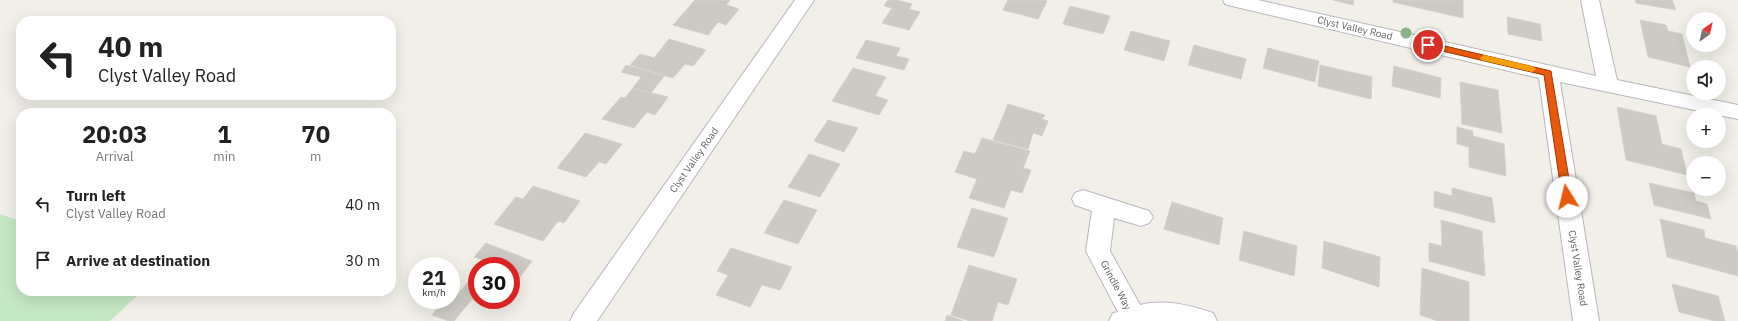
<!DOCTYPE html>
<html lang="en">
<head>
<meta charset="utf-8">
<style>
  body { margin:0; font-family:"IBM Plex Sans",sans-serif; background:#f6f6f6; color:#222; height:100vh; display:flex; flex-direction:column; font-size:15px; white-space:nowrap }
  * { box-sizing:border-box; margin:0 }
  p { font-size:13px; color:#767676 }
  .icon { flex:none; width:22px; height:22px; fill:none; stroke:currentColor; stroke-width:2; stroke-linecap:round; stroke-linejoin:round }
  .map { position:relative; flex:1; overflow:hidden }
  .drawer { position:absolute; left:16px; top:108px; width:380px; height:188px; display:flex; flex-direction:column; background:#fff; border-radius:16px; box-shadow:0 4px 16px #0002 }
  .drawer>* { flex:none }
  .banner { position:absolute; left:16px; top:16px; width:380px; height:84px; border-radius:16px; box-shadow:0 4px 16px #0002; background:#fff; color:#222; overflow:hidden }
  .needle { width:26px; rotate:34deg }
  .tools { position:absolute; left:1686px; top:12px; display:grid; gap:8px }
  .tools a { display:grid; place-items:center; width:40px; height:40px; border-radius:50%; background:#fff; box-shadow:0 4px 16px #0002; font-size:20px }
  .speed { position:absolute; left:408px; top:257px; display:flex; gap:8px; font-size:20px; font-weight:700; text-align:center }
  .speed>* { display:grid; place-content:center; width:52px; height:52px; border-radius:50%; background:#fff; box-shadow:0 4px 16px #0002; line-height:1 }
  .speed small { font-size:10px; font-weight:400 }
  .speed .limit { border:6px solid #d22; background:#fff; color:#111 }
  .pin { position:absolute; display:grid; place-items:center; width:34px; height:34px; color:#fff; margin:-17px; border:2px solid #fff; border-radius:50%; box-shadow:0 1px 4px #0007 }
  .me { position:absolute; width:44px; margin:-22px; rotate:351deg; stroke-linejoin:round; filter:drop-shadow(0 0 3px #0008) }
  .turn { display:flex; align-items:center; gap:14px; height:84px; padding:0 16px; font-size:18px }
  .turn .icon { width:52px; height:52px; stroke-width:2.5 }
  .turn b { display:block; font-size:28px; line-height:34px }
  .eta { display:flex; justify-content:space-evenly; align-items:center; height:68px; text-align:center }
  .eta b { font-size:24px; font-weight:700; line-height:28px }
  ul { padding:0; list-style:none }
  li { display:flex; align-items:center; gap:12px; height:56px; padding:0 16px }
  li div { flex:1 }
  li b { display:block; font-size:15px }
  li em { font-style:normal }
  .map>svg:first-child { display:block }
</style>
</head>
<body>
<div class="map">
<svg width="1738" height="321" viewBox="0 0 1738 321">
  <rect width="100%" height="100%" fill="#f1efe8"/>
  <!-- green -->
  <path fill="#c5e8c5" d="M0 214 21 221V291H142L110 321H0Z"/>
  <!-- building -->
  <path fill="#cccac5" stroke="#d6d1c6" d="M695 0H730L726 5 739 9 726 25 718 22 708 35 673 25Z
    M888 0H897L912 4 909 9 920 12 909 30 882 23 892 8 884 6Z
    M1008 0H1044L1047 1 1038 19 1003 10Z
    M1333 0H1354L1353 5Z
    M1393 0H1463V18L1393 2Z
    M1635 0H1672L1676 10 1636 3Z
    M1070 6 1110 16 1103 34 1063 24Z
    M1507 17 1540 24 1542 41 1508 34Z
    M1640 20 1666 25 1668 31 1682 34 1690 67 1648 57Z
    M1131 31 1170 41 1164 61 1124 50Z
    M669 39 706 50 693 66 685 64 673 78 630 65 640 54 654 58Z
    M866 40 900 48 896 56 909 59 904 70 856 58Z
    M1194 45 1246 59 1241 79 1188 65Z
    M1268 48 1319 61 1315 82 1263 68Z
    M626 65 664 76 651 93 633 88 641 77 621 72Z
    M1320 65 1372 77 1371 99 1318 86Z
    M1394 66 1441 78 1440 98 1392 86Z
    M853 68 886 77 875 96 888 100 879 115 832 101Z
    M1460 82 1498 90 1502 133 1462 124Z
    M633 88 668 97 655 115 647 112 634 128 602 119 621 97 625 98Z
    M1008 104 1045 115 1042 119 1048 121 1042 136 1033 133 1028 149 993 140Z
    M1617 107 1656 116 1662 144 1681 149 1687 175 1626 160Z
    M828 120 858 128 844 152 814 141Z
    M1457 127 1473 131V136L1504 144 1506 176 1469 167V147L1457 144Z
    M585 133 622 144 606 164 599 162 586 177 557 168Z
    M982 138 1030 151 1023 168 1031 170 1022 193 1011 190 1004 208 969 198 977 179 955 172 964 151 975 154Z
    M809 154 840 164 820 197 788 187Z
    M1649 183 1694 193 1696 201 1707 204 1711 219 1654 205Z
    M533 186 580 201 564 223 558 221 543 241 494 224 516 197 523 199Z
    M1452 188 1492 198 1495 223 1434 207V191L1452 196Z
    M784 200 817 210 798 244 764 233Z
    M1172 202 1223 218 1219 245 1164 229Z
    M972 208 1008 218 994 257 957 247Z
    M1660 219 1704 230 1705 238 1736 246 1738 254V276L1667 257Z
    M1441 220 1482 231 1485 276 1429 261V243L1442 246Z
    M1244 231 1297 246 1294 276 1239 260Z
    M1324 241 1380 257 1379 287 1322 268Z
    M486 243 532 261 514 285 511 284V266H482L486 261 474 257Z
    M731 248 792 267 780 290 762 285 750 307 716 295 728 275 717 271Z
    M969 265 1017 279 1008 305 998 302 992 321H970L951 315Z
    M1422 268 1469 282V321H1438L1420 315Z
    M477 271V300H494L489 306 458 294Z
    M1672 284 1718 296 1725 321H1715L1679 312Z
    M451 291 472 299 454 321H449L432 315 444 300H451Z
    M947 315 963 321H945Z"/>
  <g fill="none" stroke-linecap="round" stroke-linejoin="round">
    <!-- minor casing -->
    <g stroke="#b5b8bc" stroke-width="2">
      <path id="minor" d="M795 0H814L597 321H570L574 313Z
        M1223 0H1258L1596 76 1581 0H1599L1617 80 1738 105V119L1560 82 1599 321H1573L1539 78 1232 6 1225 4Z
        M1083 190 1149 211 1153 217 1149 223 1141 226 1114 218 1110 251 1140 305C1165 299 1189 305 1213 313L1217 321H1109L1113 313 1118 312 1086 251 1092 211 1075 205 1072 199 1075 193Z"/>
    </g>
    <!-- minor -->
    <use href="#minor" fill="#fff" fill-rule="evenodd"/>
  </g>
  <!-- trees -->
  <circle fill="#89b387" cx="1406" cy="33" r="5.5"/>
  <!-- route -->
  <path fill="#ea580c" stroke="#983908" d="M1428 42 1551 71 1572 197 1570 199H1564L1562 197 1544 75 1425 47V43Z"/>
  <!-- slow -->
  <path fill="#f59e0b" d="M1484 55 1532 66 1536 69 1532 72 1481 60 1480 58Z"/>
  <g text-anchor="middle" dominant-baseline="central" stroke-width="3.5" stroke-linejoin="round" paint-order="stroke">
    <!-- street labels -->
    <g font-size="10" fill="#5f6368" stroke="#fff">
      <text transform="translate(1355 28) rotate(13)">Clyst Valley Road</text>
      <text transform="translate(694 160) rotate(-55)">Clyst Valley Road</text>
      <text transform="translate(1578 268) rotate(81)">Clyst Valley Road</text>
      <text transform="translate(1116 285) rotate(62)">Grindle Way</text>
    </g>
  </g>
</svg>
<div class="tools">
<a><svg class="needle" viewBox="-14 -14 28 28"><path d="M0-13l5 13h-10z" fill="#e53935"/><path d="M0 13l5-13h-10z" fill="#767676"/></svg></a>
<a><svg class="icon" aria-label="sound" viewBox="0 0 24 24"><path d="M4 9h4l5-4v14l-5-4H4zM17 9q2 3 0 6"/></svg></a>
<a>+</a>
<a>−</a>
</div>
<div class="speed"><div>21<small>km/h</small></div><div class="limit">30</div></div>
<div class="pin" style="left:1428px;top:45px;background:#d93025"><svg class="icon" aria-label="arrive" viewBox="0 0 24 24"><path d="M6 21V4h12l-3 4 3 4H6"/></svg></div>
<svg class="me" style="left:1567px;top:197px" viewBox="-20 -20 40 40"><circle r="19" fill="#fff"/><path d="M0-13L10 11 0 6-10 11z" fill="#ea580c"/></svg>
<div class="banner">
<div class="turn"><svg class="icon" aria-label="left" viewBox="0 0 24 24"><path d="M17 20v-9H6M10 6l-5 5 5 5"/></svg><div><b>40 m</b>Clyst Valley Road</div></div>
</div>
<section class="drawer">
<div class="eta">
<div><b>20:03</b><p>Arrival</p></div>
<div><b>1</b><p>min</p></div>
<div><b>70</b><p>m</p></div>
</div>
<ul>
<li><svg class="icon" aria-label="left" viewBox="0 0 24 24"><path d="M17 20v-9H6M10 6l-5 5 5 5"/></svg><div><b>Turn left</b><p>Clyst Valley Road</p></div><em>40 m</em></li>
<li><svg class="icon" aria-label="arrive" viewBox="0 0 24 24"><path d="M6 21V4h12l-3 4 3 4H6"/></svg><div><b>Arrive at destination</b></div><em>30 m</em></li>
</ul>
</section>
</div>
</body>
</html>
